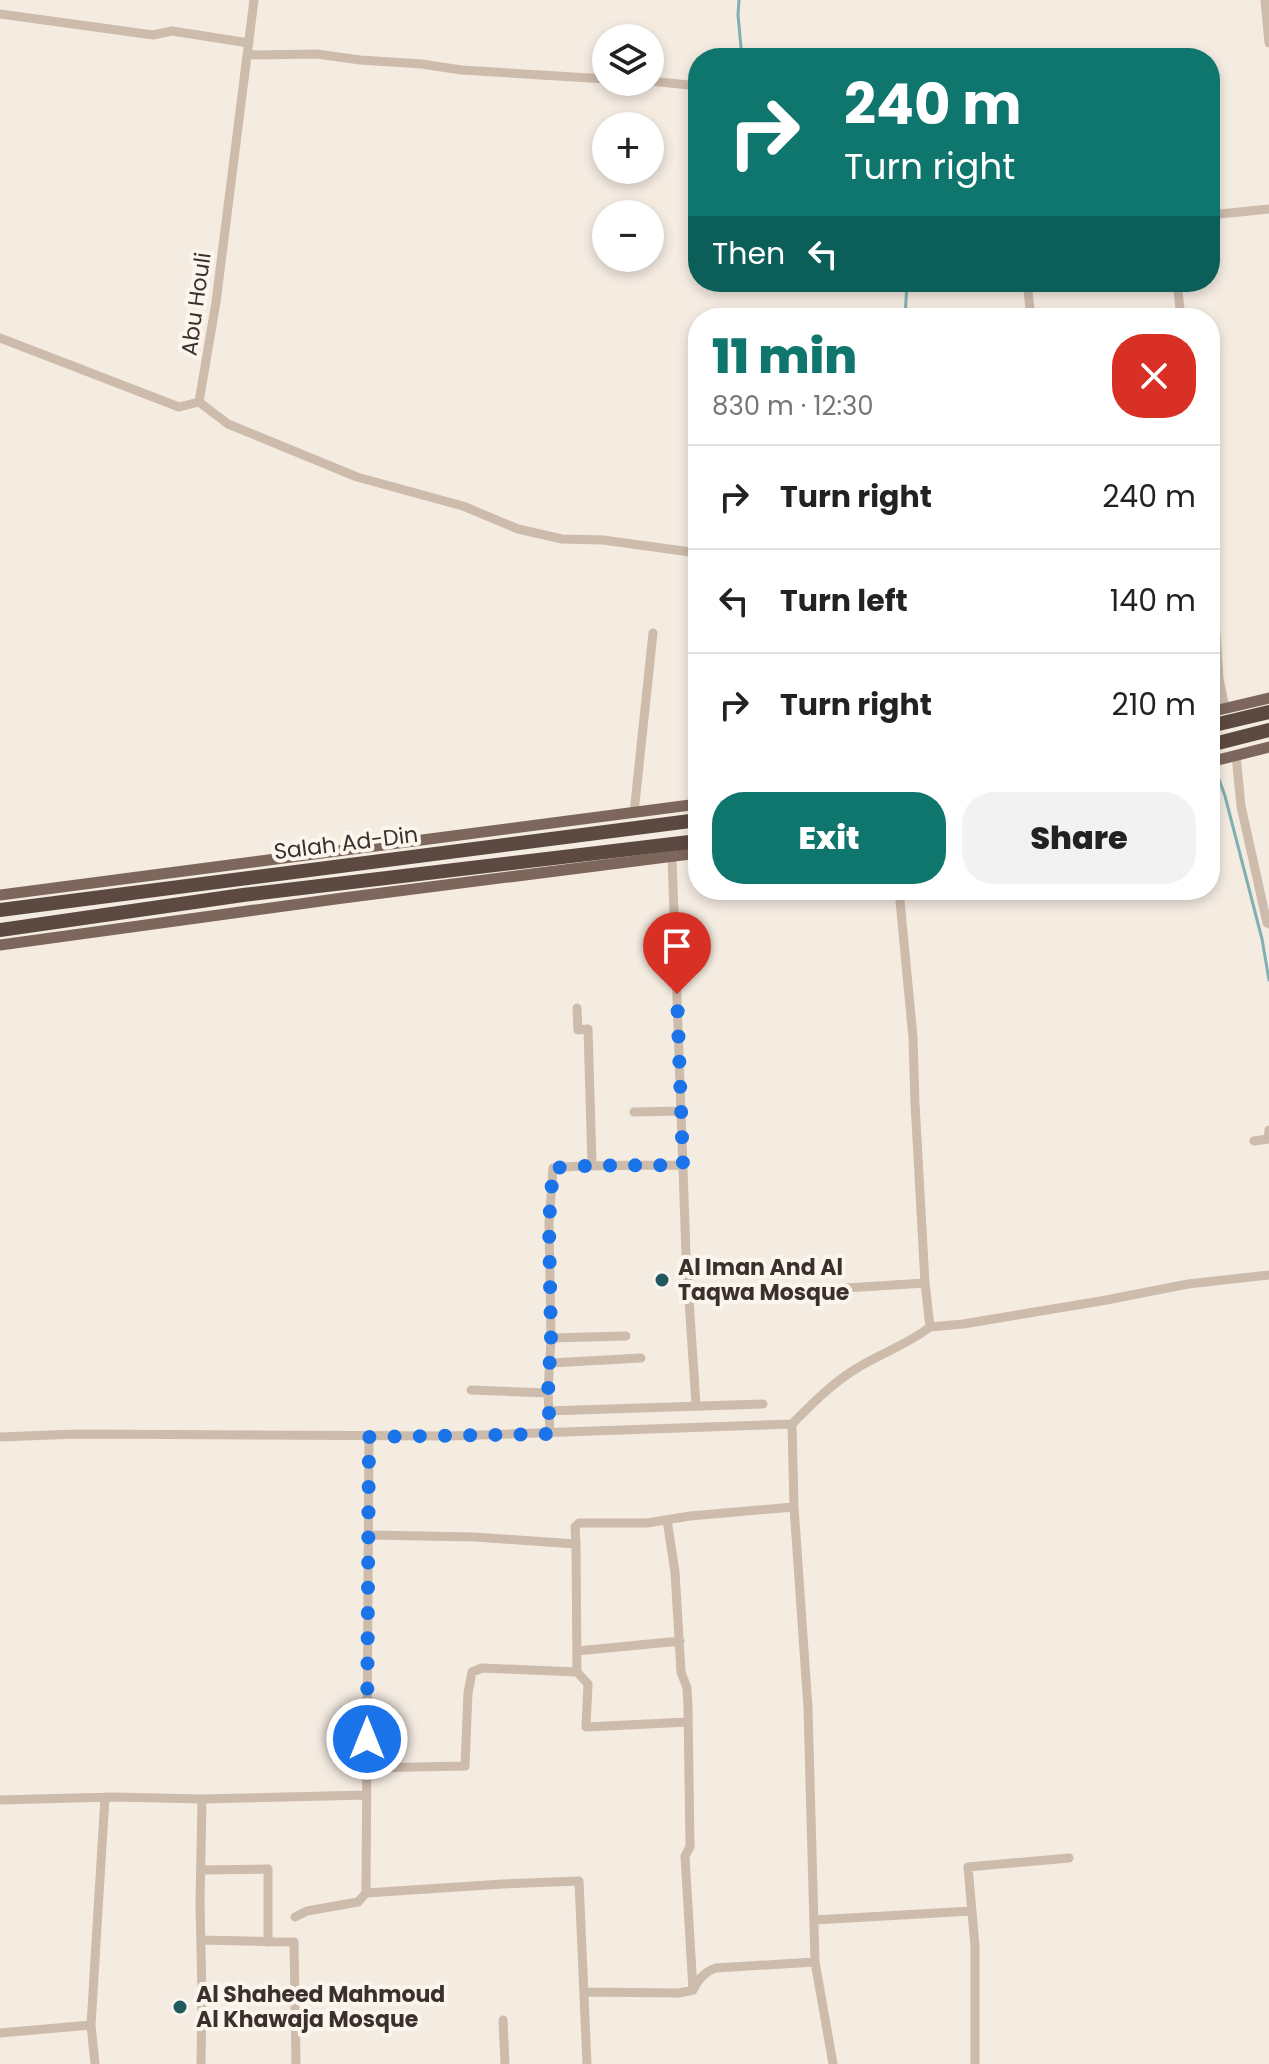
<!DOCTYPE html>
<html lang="en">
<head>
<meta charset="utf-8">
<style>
  body { margin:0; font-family:Poppins,sans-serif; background:#f2f2f2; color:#222; height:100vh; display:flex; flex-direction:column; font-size:30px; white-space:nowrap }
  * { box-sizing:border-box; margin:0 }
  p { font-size:26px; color:#767676 }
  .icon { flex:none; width:44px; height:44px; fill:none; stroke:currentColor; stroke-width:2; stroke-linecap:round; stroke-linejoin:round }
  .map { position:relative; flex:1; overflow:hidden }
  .panel { position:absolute; left:688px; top:308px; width:532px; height:592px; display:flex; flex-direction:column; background:#fff; border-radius:32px; box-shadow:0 4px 12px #0003 }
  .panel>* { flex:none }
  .hud { position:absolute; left:688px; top:48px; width:532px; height:244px; border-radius:32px; box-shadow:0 4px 12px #0003; background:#0f766e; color:#fff; overflow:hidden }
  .buttons { position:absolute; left:592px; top:24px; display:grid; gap:16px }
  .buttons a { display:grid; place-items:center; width:72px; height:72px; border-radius:50%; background:#fff; box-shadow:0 4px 12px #0003; font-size:40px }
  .pin { position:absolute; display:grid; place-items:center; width:68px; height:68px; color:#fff; margin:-82px -34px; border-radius:50% 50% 50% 0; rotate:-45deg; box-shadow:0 0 8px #0007 }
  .pin .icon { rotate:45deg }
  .me { position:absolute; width:88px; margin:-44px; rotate:0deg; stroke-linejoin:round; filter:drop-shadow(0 0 6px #0008) }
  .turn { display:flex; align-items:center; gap:28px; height:168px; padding:0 24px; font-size:36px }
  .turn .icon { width:104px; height:104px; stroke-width:2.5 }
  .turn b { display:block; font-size:56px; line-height:68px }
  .then { display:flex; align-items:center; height:76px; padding:0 24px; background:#0003; gap:16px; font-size:30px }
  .round { display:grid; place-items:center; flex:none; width:84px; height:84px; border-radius:32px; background:#f2f2f2 }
  .head { display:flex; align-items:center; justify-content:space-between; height:136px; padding:0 24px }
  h1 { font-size:48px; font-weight:800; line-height:60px; color:#0f766e }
  .cta { display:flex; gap:16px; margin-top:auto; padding:16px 24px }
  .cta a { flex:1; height:92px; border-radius:32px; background:#0f766e; color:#fff; font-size:32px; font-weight:800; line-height:92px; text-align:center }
  .cta a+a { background:#f2f2f2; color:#222 }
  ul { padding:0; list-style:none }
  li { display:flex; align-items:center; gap:24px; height:104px; padding:0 24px; border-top:2px solid #e0e0e0 }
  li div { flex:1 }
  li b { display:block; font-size:30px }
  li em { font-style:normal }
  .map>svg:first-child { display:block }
</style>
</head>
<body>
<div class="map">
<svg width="1269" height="2064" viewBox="0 0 1269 2064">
  <rect width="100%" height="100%" fill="#f4ebe1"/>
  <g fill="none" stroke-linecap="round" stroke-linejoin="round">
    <!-- stream -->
    <path stroke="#7fb0b2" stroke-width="3" d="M739 0 738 15 742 58
      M905 318 907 282
      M1210 754 1225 796 1262 939 1269 980"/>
    <!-- minor -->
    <path stroke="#cdbbac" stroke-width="9" d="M1265 0 1269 43
      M0 14 153 35 172 31 249 43
      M247 55 317 54 360 60 422 64 461 70 606 79
      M650 81 698 86
      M1210 215 1269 209
      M1027 282 1031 318
      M1177 282 1181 318
      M0 338 179 407 199 402 216 302 254 0
      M199 402 228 424 357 477 463 506 518 529 562 539 603 540 698 553
      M1210 590 1216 634 1219 679 1225 708
      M1236 755 1241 806 1267 923 1269 924
      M634 813 653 633
      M672 857 686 1254 696 1405
      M577 1008 578 1030 588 1029 592 1164
      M634 1112 681 1111
      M1254 1141 1268 1139 1269 1130
      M690 1300 749 1294 925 1283
      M930 1327 963 1324 1101 1301 1188 1284 1269 1275
      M551 1338 626 1336
      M550 1363 641 1358
      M471 1390 548 1393
      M548 1411 763 1404
      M550 1434 548 1393 551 1338 549 1223 553 1168C596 1164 639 1166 683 1165
      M0 1437 77 1434 450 1436 792 1424
      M667 1520 675 1572 681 1672 687 1688 688 1707 690 1847 685 1856 693 1990
      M369 1535 475 1537 576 1544 575 1527 579 1523H647L690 1516 794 1507
      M576 1544 577 1672 588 1684 586 1727 688 1722
      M577 1651 680 1641
      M367 1768 465 1766 468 1693 472 1672 482 1668 577 1672
      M0 1800 113 1797 202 1799 367 1795
      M201 1870 268 1869V1942
      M366 1893 503 1884 579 1881 587 2064
      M295 1917 307 1911 358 1902 366 1893 369 1437
      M814 1920 972 1911
      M201 1940 294 1942 296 2064
      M585 1992 679 1993 693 1990C699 1979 704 1972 716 1968L815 1962
      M503 2020 505 2064
      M0 2033 91 2025
      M95 2064 91 2025 105 1797
      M201 2064 202 1996 200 1904 202 1799
      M833 2064 815 1962 808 1708 794 1507 792 1424C812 1404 833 1382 859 1367 882 1353 908 1344 930 1327L925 1283 915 1103 913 1038 899 890
      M975 2064V1946L968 1867 1069 1858"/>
    <!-- major -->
    <path stroke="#7d675c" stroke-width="11" d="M1210 712 1269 698
      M1210 762 1269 747
      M0 895 698 804
      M0 945 343 898 698 853"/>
    <!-- highway -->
    <path stroke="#5c4a42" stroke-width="14" d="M1210 726 1269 712
      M1210 745 1269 730
      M0 910 698 820
      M0 930 243 895 698 841"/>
  </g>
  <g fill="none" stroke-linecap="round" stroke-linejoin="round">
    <!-- route -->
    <path stroke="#1a73e8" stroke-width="14" stroke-dasharray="0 25.2" d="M367 1739 369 1437 550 1434 548 1393 551 1338 549 1223 553 1168C596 1164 639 1166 683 1165L677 994"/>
  </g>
  <!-- markers -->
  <g fill="#1f5a5e" stroke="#fbf5ee" stroke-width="3">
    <circle cx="662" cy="1280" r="8"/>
    <circle cx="180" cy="2007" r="8"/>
  </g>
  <g text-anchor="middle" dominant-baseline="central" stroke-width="8" stroke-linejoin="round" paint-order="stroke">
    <!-- street labels -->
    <g font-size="22" fill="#3b302b" stroke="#fbf5ee">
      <text transform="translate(196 304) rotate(-82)">Abu Houli</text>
      <text transform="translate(346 843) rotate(-7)">Salah Ad-Din</text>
    </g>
    <!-- poi labels -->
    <g font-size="22" font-weight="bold" fill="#3b302b" stroke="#fbf5ee" text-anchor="start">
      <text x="678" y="1267">Al Iman And Al<tspan x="678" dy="25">Taqwa Mosque</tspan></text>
      <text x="196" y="1994">Al Shaheed Mahmoud<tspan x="196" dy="25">Al Khawaja Mosque</tspan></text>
    </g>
  </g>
</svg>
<div class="buttons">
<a><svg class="icon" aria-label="layers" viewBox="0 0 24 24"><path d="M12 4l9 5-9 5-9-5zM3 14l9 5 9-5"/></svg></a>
<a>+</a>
<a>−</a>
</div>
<div class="pin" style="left:677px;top:994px;background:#d93025"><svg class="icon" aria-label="arrive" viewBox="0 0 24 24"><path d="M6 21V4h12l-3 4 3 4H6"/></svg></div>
<svg class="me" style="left:367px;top:1739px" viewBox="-20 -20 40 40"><circle r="17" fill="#1a73e8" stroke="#fff" stroke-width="3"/><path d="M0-11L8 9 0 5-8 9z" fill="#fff"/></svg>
<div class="hud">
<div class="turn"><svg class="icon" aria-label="right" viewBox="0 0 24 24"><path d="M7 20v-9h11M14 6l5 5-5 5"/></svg><div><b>240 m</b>Turn right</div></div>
<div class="then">Then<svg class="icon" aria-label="left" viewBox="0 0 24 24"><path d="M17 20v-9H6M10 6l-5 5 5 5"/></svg></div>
</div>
<section class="panel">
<div class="head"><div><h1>11 min</h1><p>830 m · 12:30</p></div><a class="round" style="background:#d93025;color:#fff"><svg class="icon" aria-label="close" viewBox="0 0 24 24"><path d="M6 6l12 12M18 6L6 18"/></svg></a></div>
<ul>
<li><svg class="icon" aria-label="right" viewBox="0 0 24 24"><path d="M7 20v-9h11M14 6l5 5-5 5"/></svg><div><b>Turn right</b></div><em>240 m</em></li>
<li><svg class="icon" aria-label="left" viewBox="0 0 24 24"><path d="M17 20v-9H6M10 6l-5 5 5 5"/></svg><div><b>Turn left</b></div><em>140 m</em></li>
<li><svg class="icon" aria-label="right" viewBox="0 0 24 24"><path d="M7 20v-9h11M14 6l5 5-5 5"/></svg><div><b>Turn right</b></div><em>210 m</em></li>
</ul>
<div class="cta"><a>Exit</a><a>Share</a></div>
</section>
</div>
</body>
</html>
